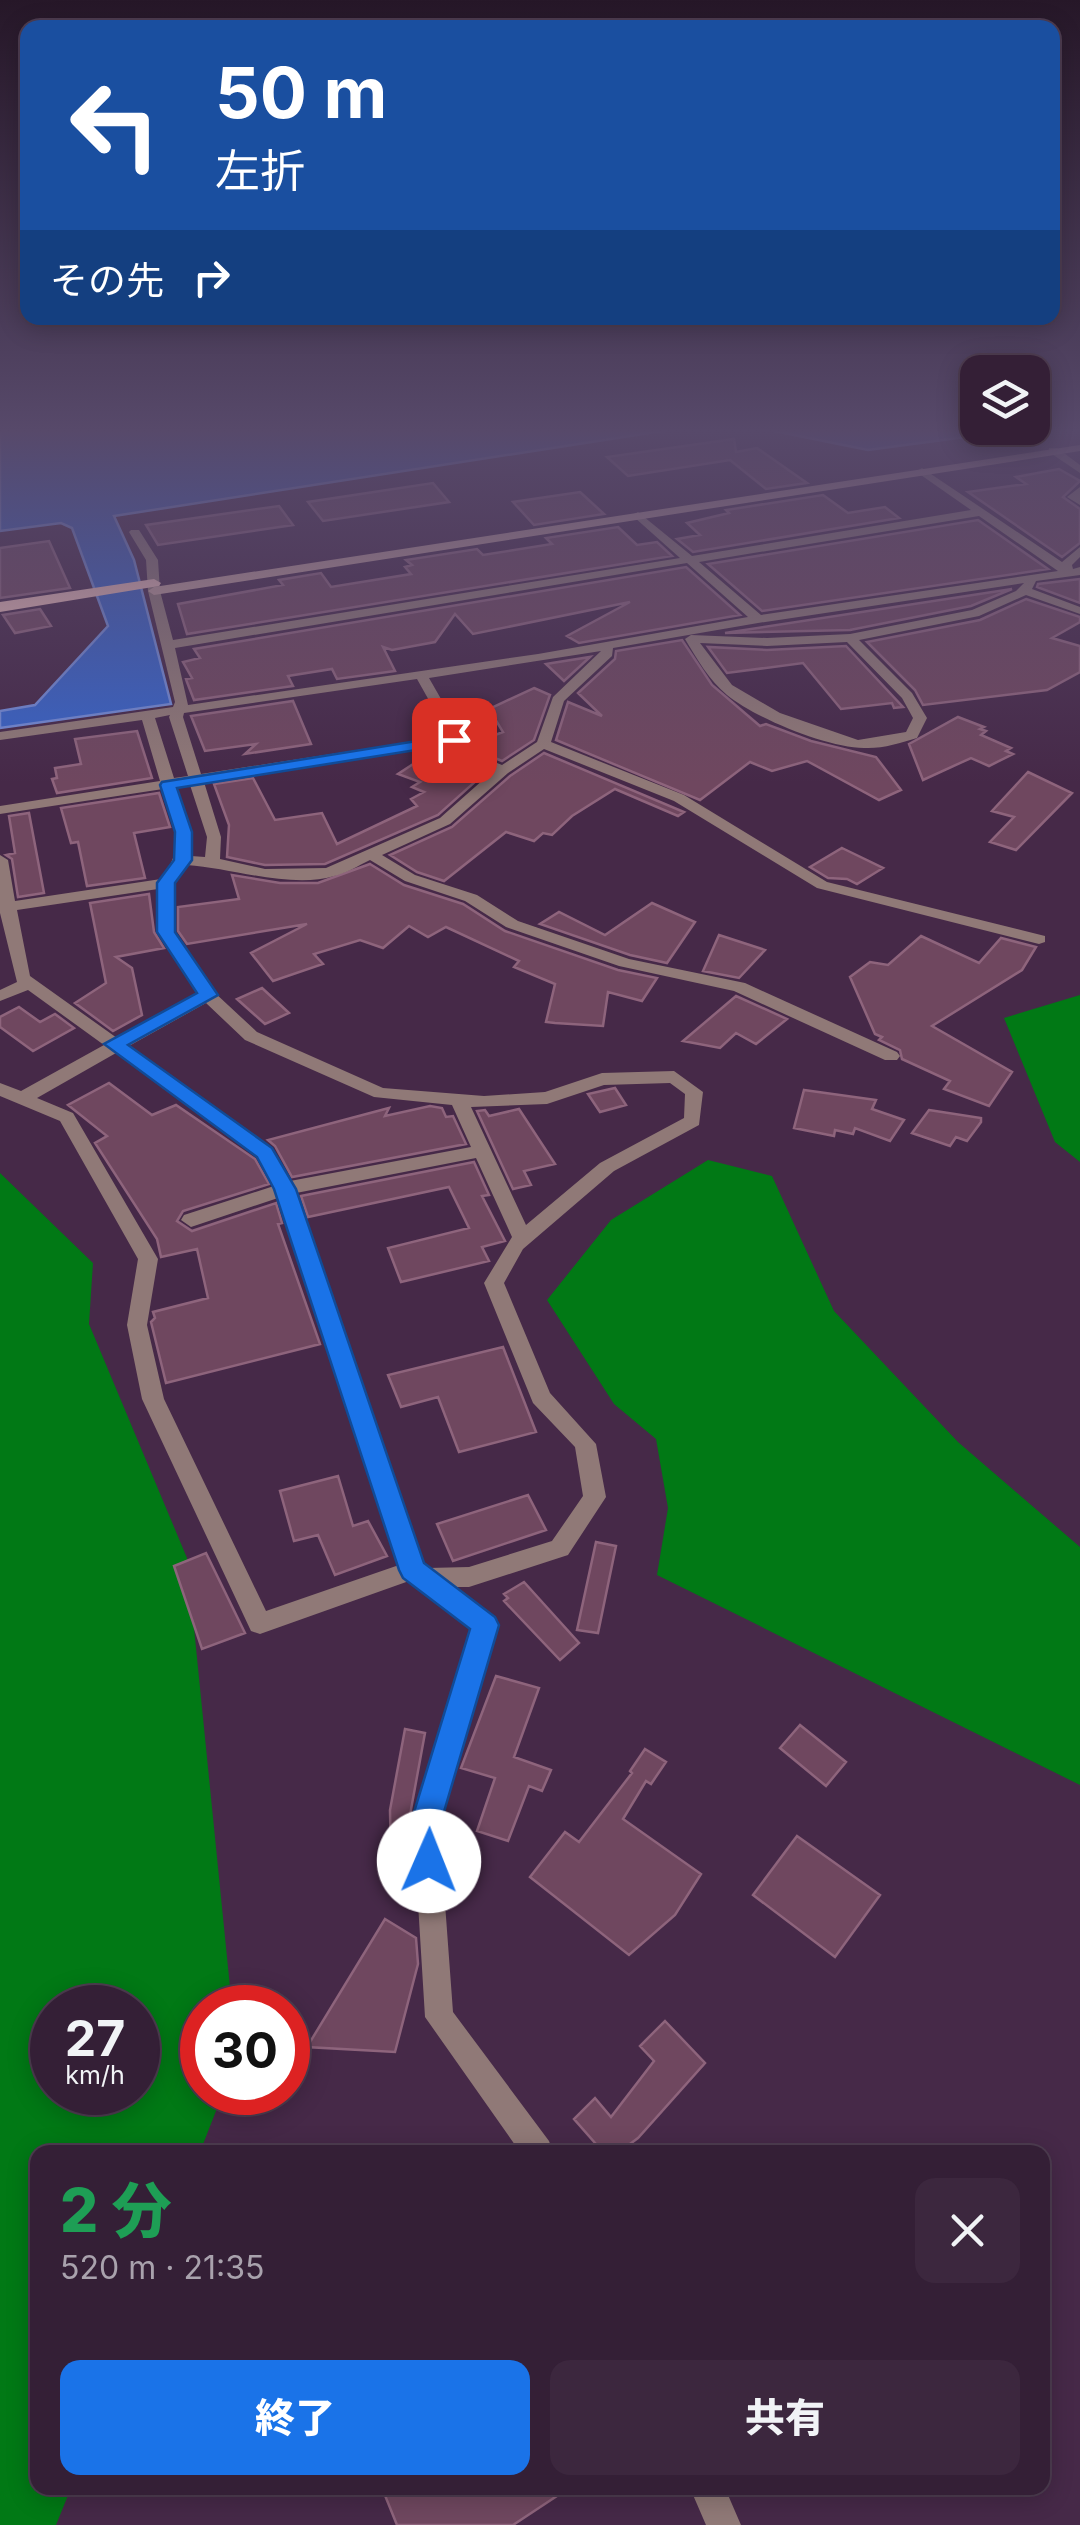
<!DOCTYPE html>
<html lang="ja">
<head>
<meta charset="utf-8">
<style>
  body { margin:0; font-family:Inter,"Noto Sans JP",sans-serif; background:#3c273e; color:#f1f3f6; height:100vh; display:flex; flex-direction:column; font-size:38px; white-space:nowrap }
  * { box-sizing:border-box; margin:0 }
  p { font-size:32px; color:#a9a2ad }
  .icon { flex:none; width:55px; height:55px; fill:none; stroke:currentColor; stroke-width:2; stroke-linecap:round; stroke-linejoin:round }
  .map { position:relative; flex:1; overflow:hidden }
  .side { position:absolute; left:30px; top:2145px; width:1020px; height:350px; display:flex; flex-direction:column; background:#341f36; border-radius:20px; box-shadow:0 5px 25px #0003,0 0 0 2px #4e3d51 }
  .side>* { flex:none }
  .banner { position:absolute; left:20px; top:20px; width:1040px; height:305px; border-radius:20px; box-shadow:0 5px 25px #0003,0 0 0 2px #4e3d51; background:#1a4fa0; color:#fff; overflow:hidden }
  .buttons { position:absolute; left:960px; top:355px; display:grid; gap:20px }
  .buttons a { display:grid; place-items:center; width:90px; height:90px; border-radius:20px; background:#341f36; box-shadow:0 5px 25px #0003,0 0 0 2px #4e3d51; font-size:50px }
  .speed { position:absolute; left:30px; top:1985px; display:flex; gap:20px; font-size:50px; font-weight:700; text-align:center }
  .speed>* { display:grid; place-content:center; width:130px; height:130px; border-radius:50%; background:#341f36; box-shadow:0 5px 25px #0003,0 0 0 2px #4e3d51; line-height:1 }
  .speed small { font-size:25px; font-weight:400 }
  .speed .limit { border:15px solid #d22; background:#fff; color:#111 }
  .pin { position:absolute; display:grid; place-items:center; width:85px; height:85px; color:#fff; margin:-42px; border-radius:20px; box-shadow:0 5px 15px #0006 }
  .me { position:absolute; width:110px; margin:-55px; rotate:1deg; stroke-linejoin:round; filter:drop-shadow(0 0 8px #0008) }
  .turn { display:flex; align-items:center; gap:35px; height:210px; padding:0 30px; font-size:45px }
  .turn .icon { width:130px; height:130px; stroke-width:2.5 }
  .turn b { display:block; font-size:70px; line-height:85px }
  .then { display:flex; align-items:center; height:95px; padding:0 30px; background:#0003; gap:20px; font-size:38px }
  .round { display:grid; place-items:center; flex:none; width:105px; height:105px; border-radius:20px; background:#3c273e }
  .overview { display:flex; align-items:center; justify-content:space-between; height:170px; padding:0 30px }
  h1 { font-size:60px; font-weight:800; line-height:75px; color:#1e9e55 }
  .action { display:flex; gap:20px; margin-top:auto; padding:20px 30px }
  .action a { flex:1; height:115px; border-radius:20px; background:#1a73e8; color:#fff; font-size:40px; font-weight:800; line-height:115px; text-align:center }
  .action a+a { background:#3c273e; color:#f1f3f6 }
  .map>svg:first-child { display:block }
</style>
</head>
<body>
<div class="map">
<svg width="1080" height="2525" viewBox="0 0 1080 2525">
  <rect width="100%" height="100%" fill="#462948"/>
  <!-- forest -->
  <path fill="#017915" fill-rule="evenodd" d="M1080 995V1162L1055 1142 1004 1018Z
    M708 1160 772 1176 834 1311 958 1442 1080 1547V1785L657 1575 668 1508 656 1439 614 1404 547 1300 611 1220Z
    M0 1173 93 1263 89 1324 187 1558 232 2007 202 2008V2092L223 2093 200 2152H38V2488H71L56 2525H0ZM52 2008H138V2092H52Z"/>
  <!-- water -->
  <path fill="#3863c7" stroke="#728bd7" stroke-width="2.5" d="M0 429H675L114 516 134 560 171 704 0 728V711L35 705 108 626 72 528 61 523 0 531Z
    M764 429H1025L868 450Z"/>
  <!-- building -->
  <path fill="#6f475f" stroke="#8e647c" stroke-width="2.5" d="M734 439 736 452 757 448 807 483 766 489 730 460 628 476 607 457Z
    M1059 469 1080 481 1063 497 1080 509V543L1062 557 968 492 1026 484 1016 477Z
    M433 483 449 502 323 521 308 502Z
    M580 492 604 514 534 525 513 502Z
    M823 495 848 513 885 507 899 518 693 552 677 539 700 535 687 523 729 513 726 510Z
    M279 506 293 525 158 545 146 525Z
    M978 520 1048 569 762 611 708 564Z
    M618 527 637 545 657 542 672 556 187 634 178 604 283 585 279 580 321 573 331 587 411 574 405 567 412 565 406 560 477 549 483 555 552 544 546 538Z
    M49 541 70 588 0 598V548Z
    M686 567 740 615 579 643 567 636 630 602 473 634 455 614 435 642 392 650 383 647 395 671 337 679 332 669 288 676 293 686 194 700 187 682 186 679 192 678 183 662 200 658 194 649Z
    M1080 579V603L1037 587 1038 584Z
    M1012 589 971 606 850 630 725 633Z
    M1026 599 1080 617V622L1052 638 1080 646V672L1047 690 923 705 915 690 867 642 980 620Z
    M40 609 51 626 15 633 3 615Z
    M682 640 712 685 760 726 766 724 811 741 876 757 901 790 879 800 807 761 772 771 750 762 700 800 556 740 568 702 602 716 578 693 615 659 616 651Z
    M846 646 903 707 894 708 892 703 841 709 803 663 727 673 708 647 767 650Z
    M590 657 564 681 546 664 552 663Z
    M534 688 550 695 534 740 502 761 475 750 471 744 503 732 489 709Z
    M293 701 311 744 245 754 256 744 205 751 191 716Z
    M958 717 984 727 980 729 986 731 981 735 1011 748 1006 751 1013 754 989 766 971 758 923 780 909 744Z
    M137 731 152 778 57 793 52 779 57 778 55 768 81 764 75 739Z
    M453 751 461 762 486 772 438 815 325 864 265 865 227 857 229 825 214 784 253 778 275 820 322 813 337 844 417 806 411 799 424 792 412 787 420 782 398 774 427 755 443 756Z
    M544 753 684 812 678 816 615 789 572 816 552 835 543 833 534 841 506 832 444 881 417 872 390 855 452 827 510 776Z
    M1028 772 1072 793 1016 850 990 842 1014 817 992 811Z
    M159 793 170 827 134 833 145 878 87 886 78 842 71 843 61 808Z
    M29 813 44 893 18 897 12 859 6 855 15 853 9 816Z
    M842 848 883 868 857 884 847 879 828 878 810 867Z
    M370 864 404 885 463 904 505 931 618 970 657 978 642 1001 608 992 603 1026 555 1023 546 1022 555 984 514 967 519 961 446 927 428 937 409 926 383 948 360 940 314 954 323 964 273 981 251 953 307 924 187 944 178 931V907L239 899 232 875 280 883H318Z
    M149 894 154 932 164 948 116 957 132 968 142 1015 113 1031 75 1003 106 983 90 903Z
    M652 903 695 922 667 963 630 955 540 924 559 912 605 935Z
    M719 935 765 950 739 978 703 971Z
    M921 936 979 963 1001 938 1036 947 1022 970 932 1026 1012 1072 989 1106 944 1089 950 1081 902 1059 900 1050 879 1040 882 1037 875 1034 850 977 870 962 888 965Z
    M262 988 289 1013 265 1024 237 999Z
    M736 996 787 1019 756 1044 736 1033 720 1048 683 1041Z
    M19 1007 40 1022 55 1014 74 1028 33 1051 0 1027V1017Z
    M109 1083 152 1115 176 1105 255 1159 269 1184 183 1211 177 1221 192 1231 276 1203 282 1223 278 1224 320 1344 166 1383 151 1322 155 1318 153 1312 208 1298 197 1249 161 1257 157 1239 95 1143 107 1136 68 1105Z
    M615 1088 626 1105 600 1112 588 1094Z
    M804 1090 876 1100 872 1109 904 1120 890 1141 855 1128 853 1134 835 1130 834 1136 794 1128Z
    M430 1106 442 1108 446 1117 453 1116 466 1144 292 1177 275 1146 268 1140 389 1108 385 1116Z
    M519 1109 555 1164 524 1171 531 1185 513 1189 477 1111 485 1110 489 1116Z
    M929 1110 981 1118V1122L967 1141 956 1137 950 1146 912 1133Z
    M474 1162 489 1195 482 1196 505 1241 482 1247 489 1261 401 1282 388 1248 469 1228 449 1187 308 1217 301 1196Z
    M503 1347 536 1432 459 1452 438 1397 401 1407 388 1375Z
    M338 1476 353 1526 368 1521 387 1556 335 1575 318 1535 294 1541 280 1491Z
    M528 1495 546 1530 453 1561 437 1524Z
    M596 1542 616 1546 598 1633 577 1630Z
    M206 1553 245 1633 202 1649 174 1566Z
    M524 1582 579 1643 560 1660 504 1601 508 1598 504 1594Z
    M496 1676 539 1688 514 1757 551 1770 542 1791 529 1786 508 1841 477 1831 495 1778 461 1768Z
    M800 1725 846 1762 826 1786 780 1748Z
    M405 1729 425 1733 401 1864H391L390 1810Z
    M645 1749 666 1762 651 1784 646 1781 623 1819 701 1874 675 1915 629 1955 530 1877 565 1832 579 1842 632 1773 630 1771Z
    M797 1836 880 1895 835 1957 753 1895Z
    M385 1919 416 1938 418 1964 395 2052 307 2047Z
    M665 2021 705 2063 638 2138 619 2152H603L574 2119 595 2098 611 2117 654 2061 640 2046Z
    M382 2488H569L513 2525H397Z"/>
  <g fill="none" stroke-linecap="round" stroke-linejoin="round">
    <!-- minor -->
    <path fill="#907977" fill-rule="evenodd" d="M1049 448H1057L1080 465V473L1049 452Z
      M922 468 1062 562 1080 547V557L1072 565 1073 569 1080 567V575L1036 581 1032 589 1080 607V614L1026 595 979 616 859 640 912 693 927 718 917 738C900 743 882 749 864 748 827 748 755 718 727 695 709 680 697 659 685 639L691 635 767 638 850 634 972 610 1016 591 1024 583 758 623 613 648 612 656 564 701 551 742 684 795 827 882 1045 936V942L1039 944 817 888 674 801 544 749 508 773 450 824 382 855 415 875 477 895 518 921 629 959 745 983 897 1052 900 1056 897 1060H885L734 991 619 966 506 927 465 901 405 881 370 860C358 866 346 873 334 876 292 889 231 868 187 865L174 883V932L214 992 257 1032 383 1088 484 1096 545 1092 602 1073 674 1071 703 1092 699 1125 614 1171 523 1249 504 1283 550 1393 596 1444 606 1497 568 1555 469 1587H453L494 1618 497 1625 439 1822 453 2012 549 2141 553 2152H520L425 2017 413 1822 472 1629 409 1581 260 1634 251 1631 142 1399 127 1325 138 1259 60 1121 0 1096V1083L21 1091 104 1045 28 990 0 1001V990L17 982 0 913V855L8 860 15 901 161 879C187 844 175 827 163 789L0 814V806L160 781 142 720 0 740V732L173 707 175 702 148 591 146 560 129 532 131 530H139L158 560 160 591 173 640 680 558 634 517 632 515 638 512 692 556 971 510 918 473 917 471ZM979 516 1058 571 761 615 699 562ZM687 563 748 617 538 654 188 705 175 648ZM847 642 902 698 913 718 906 732 858 740 780 713 732 685 700 643 767 646ZM601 651 553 697 537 742 502 765 472 753 429 678ZM417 679 449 736 201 774 183 717 184 713ZM170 715 169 717 188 776 174 778 155 718ZM453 743 462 759 493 771 440 818 326 868 265 869 220 859 221 837 204 782ZM190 785 207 837 205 857 191 856V833L177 787ZM158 889V932L199 993 117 1038 30 976 17 910ZM206 1003 245 1040 374 1097 452 1105 471 1147 290 1181 272 1148 129 1046ZM116 1053 258 1156 274 1186 184 1215 181 1220 191 1227 278 1198 399 1565 266 1611 164 1399 147 1325 158 1259 73 1113 37 1098ZM670 1083 685 1094 684 1118 600 1163 526 1225 471 1107 547 1104 604 1085ZM476 1158 512 1237 484 1283 533 1403 575 1447 583 1496 552 1541 469 1567 428 1568 423 1564 296 1193Z
      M1080 487V505L1067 497Z
      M690 2488H725L741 2525H706Z"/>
    <!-- secondary -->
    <path fill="#c39f9c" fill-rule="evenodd" d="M1080 445V451L154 595 148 591 154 587Z"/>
    <!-- primary -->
    <path fill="#ebbcb8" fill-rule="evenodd" d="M154 579 161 583 159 586 0 612V602Z"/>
  </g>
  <!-- sky -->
  <linearGradient id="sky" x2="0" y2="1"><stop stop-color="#261728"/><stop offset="0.55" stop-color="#57496a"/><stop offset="1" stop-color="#57496a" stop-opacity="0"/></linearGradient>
  <rect width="1080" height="783" fill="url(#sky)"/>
  <!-- route -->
  <path fill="#1a73e8" stroke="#114b97" stroke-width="2.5" d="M454 735 460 736V743L177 788 192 832V860L175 883V932L218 995 128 1045 272 1148 296 1189 424 1563 495 1617 499 1625 441 1822 444 1861 440 1872 429 1876 418 1872 413 1861 411 1822 470 1629 403 1578 399 1570 274 1189 257 1157 104 1044 197 993 157 932V883L174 860 175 832 160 785 162 782Z"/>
</svg>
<div class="buttons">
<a><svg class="icon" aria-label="layers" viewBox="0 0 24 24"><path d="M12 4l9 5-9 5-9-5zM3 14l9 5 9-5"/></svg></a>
</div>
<div class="speed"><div>27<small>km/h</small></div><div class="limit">30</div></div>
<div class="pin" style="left:454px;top:740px;background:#d93025"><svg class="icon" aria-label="arrive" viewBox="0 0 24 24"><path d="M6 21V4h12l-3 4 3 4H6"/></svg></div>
<svg class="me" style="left:429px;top:1861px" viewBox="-20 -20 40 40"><circle r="19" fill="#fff"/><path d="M0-13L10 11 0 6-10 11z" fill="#1a73e8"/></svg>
<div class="banner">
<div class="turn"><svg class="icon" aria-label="left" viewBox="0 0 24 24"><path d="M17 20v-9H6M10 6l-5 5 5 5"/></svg><div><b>50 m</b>左折</div></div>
<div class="then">その先<svg class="icon" aria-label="right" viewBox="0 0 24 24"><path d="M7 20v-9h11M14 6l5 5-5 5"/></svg></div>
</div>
<section class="side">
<div class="overview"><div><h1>2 分</h1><p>520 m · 21:35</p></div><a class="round"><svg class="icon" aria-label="close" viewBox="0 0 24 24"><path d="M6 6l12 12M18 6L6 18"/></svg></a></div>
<div class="action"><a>終了</a><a>共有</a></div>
</section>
</div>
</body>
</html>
